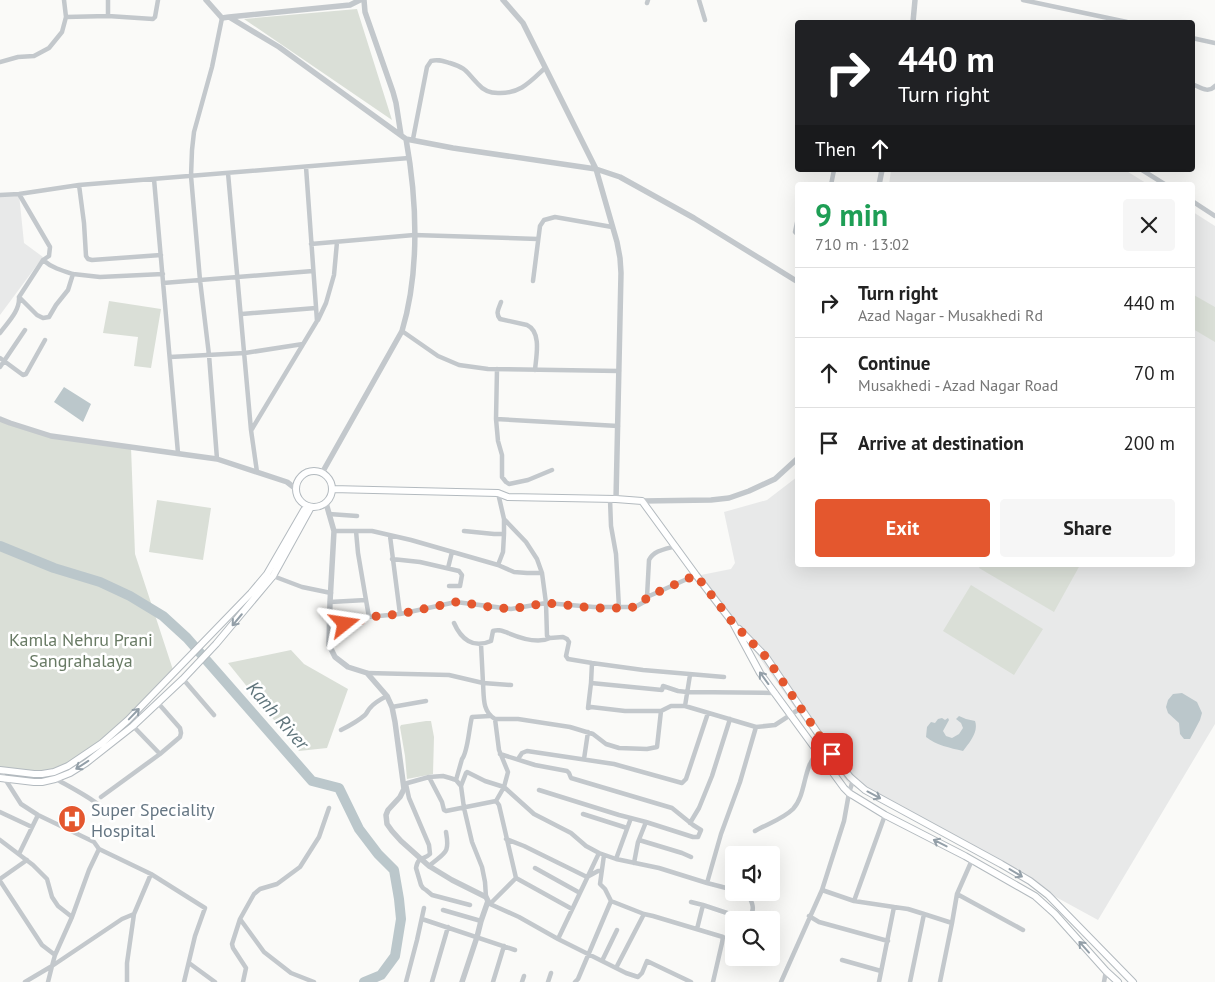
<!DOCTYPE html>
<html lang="en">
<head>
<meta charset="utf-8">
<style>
  body { margin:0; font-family:"PT Sans",sans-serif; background:#f6f6f6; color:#222; height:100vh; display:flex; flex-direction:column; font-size:19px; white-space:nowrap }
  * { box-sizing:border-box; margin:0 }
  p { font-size:16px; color:#767676 }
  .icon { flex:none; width:28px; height:28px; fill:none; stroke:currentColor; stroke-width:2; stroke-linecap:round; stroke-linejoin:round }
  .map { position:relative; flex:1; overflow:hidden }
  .panel { position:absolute; left:795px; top:182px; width:400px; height:385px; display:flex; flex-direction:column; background:#fff; border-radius:5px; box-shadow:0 5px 20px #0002 }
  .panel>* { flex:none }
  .guide { position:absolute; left:795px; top:20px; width:400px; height:152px; border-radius:5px; box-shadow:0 5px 20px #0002; background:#202124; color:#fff; overflow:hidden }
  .tools { position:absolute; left:725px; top:846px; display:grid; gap:10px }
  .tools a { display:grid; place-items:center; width:55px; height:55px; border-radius:5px; background:#fff; box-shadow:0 5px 20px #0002; font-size:25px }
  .pin { position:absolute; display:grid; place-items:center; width:42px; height:42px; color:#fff; margin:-21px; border-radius:10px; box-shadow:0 2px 8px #0006 }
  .me { position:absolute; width:55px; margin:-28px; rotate:75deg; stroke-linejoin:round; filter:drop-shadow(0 0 4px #0008) }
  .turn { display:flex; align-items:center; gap:18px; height:105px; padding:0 20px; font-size:22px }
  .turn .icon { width:65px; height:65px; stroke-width:2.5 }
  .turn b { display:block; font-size:35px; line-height:42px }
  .then { display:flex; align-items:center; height:48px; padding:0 20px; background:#0003; gap:10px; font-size:19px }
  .round { display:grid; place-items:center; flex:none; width:52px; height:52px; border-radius:5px; background:#f6f6f6 }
  .overview { display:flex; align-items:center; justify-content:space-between; height:85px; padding:0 20px }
  h1 { font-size:30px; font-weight:700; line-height:38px; color:#1e9e55 }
  .button { display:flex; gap:10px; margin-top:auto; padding:10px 20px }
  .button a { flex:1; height:58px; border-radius:5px; background:#e4572e; color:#fff; font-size:20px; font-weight:700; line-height:58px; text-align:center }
  .button a+a { background:#f6f6f6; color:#222 }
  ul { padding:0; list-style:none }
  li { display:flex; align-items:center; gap:15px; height:70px; padding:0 20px; border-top:1px solid #e0e0e0 }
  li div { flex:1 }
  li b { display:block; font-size:19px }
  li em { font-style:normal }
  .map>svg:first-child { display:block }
</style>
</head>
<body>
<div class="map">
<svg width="1215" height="982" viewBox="0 0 1215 982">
  <rect width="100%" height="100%" fill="#fafaf8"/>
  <!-- built -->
  <path fill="#e8e9e9" d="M891 170H1125L1149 185H889Z
    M19 194 24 243 43 257 0 315V195Z
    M1193 212 1215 226V724L1098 920 849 784 701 575 731 569 735 563 724 512 767 500 797 477 798 565H1192Z"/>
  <!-- green -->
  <path fill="#dadfd7" d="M357 9 392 120 244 19Z
    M1192 294 1215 307V342L1193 329Z
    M109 301 161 309 151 368 134 366 138 337 103 333Z
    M0 419 51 436 131 447 135 554 174 673 102 743 54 772 0 770Z
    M157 500 211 508 203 560 149 552Z
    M981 565H1080L1054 612 979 568Z
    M971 585 1043 629 1014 675 943 631Z
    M291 650 304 664 348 689 327 748 299 751 228 663Z
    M426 721H431L434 737 433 774 407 779 405 756 400 727 401 725Z"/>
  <!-- water -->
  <path fill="#bbc7cb" d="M64 387 91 404 83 422 54 402Z
    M1182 693 1197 702 1202 713 1200 720 1190 739H1184L1180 734 1179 723 1168 713 1166 707 1168 700 1173 694Z
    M959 716 966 719 975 721C979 732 969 743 963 751 950 748 936 745 926 737L927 727 931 722 935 723 938 719 942 718 945 720 948 718 949 720 943 731 946 736 952 738 959 734 963 728 961 723 956 719Z"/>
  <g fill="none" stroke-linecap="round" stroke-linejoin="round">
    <!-- river -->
    <path stroke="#bbc7cb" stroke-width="10" d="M0 546 54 568 100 582 130 596 163 616 187 638 312 781 339 788 359 829 378 854 394 870 399 899 401 919 395 956 381 975 364 982"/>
    <!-- secondary casing -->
    <g stroke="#b3babf" stroke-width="8">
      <path id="secondary" d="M296 489a18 18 0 1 1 36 0a18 18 0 1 1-36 0Z
        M332 489 498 493 508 497 616 499 642 501 696 575 733 623 760 673 844 788 849 793 885 815 965 856 1035 896 1055 914 1106 971 1118 982
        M739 629 766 657 832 754 850 777 865 790 1001 864 1030 881 1048 895 1133 982
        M0 770 34 774H42L54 772 68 766 102 743 128 720 251 593 267 574 304 510
        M0 778 34 782H42L55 779 70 773 86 763 133 726 183 679 216 644 273 576 311 507"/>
    </g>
    <!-- minor -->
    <path stroke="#c3c8cc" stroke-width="4.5" d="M699 0 705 20
      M1023 0 1127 22
      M647 3 648 0
      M108 16 153 19 155 17 158 0
      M66 17 108 16V0
      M1192 38 1215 43
      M0 62 18 57 34 56 49 48 62 32 66 17 64 0
      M1192 84C1200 87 1208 94 1215 86
      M413 139 427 67 431 61C438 59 443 61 450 63 468 69 465 71 478 84 483 90 490 93 498 93 520 94 530 82 545 68
      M1142 170 1166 185
      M228 173 251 430 257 472
      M154 179 178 453
      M79 185 84 223 86 256 88 259 92 260 161 255
      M831 185 834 170
      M0 195 19 194 79 185 409 158
      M1192 201 1215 216
      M798 218 795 232 798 235
      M311 244 414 235 538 239
      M43 260C52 268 63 271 73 274
      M533 281 540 226 544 220 555 217 612 227
      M163 283 313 271
      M19 297 37 315 43 318 49 317 56 305 68 290 73 274 100 277 163 274
      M501 302C499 308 495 313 500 319L527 325C542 332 536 357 535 370
      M242 314 316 308
      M318 320 326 303 334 275 337 242
      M402 331 438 356 459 365 488 369 619 371
      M0 333C8 322 20 311 19 297L43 260 49 256 50 247 19 194
      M170 357 245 353 303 344
      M0 358 23 375 26 374 45 340
      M0 367 25 330
      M497 369 496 419 498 441 502 455V477L506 482 509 484 528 480 552 470
      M496 419 618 426
      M252 429 317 321 306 167
      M217 459 209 355 200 280 191 176 192 150 194 132 212 67 222 18
      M498 493 504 519 526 542 537 559 542 573 546 603 594 607H635L644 602 647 597 649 560C654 550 666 549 676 546
      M610 499 611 526 616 554 619 608
      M329 514 357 516
      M334 531H372L411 540 498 565 514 572 527 573H542
      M464 531 494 534H504V519
      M390 536 400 614
      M392 559 420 562 459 571 462 575 460 586H449
      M498 565 503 552 504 534
      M448 568 452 552
      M273 576 302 587 331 593
      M647 597 696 575
      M366 600 369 617
      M330 602 366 600 358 553 356 531
      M454 623C461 639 473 649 491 641L493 631C499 629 502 631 508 633 520 638 538 644 550 638
      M330 626 360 621 368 617 400 614 456 602 511 609 546 603 547 636 550 638 563 637 567 639 569 642 566 656 568 659 592 663 643 670 724 677
      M481 644 483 683 511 685
      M592 663 591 683 588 708 591 707 625 711H661
      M367 673 449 675 483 683C484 696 482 712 495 719
      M183 679 214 715
      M591 683 662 690 663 686 678 691 687 692 776 693
      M685 706 690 675
      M392 707 426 701
      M133 726 160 754 180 737 181 733 180 728 158 703
      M341 730C349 726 358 721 365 715 367 713 368 710 370 708 374 703 381 699 387 696
      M500 754 535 765 567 771 569 773 571 778 672 808 693 825 701 830 698 837H693L646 822 619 815 539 790
      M518 759 522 753 527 751 614 764 682 783 686 779 708 713
      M584 759 588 732
      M0 771 21 804 38 815 94 842 99 849
      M429 777 442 802 444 810 446 811 496 801
      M56 779C68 786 102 803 108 814
      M456 780 462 759C468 752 469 727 472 717L490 716
      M404 784 429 777 443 776 450 778 456 780 461 786 464 808 472 842 482 867 485 882 486 897
      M406 784 409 798 429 845 430 854C424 860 418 856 416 868L421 885 423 888 426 890 432 895 470 905
      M461 786 466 773 467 772 485 781 504 787 496 801 499 805 516 878 490 904
      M101 797 160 754
      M0 812 32 827
      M583 814 627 828
      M690 823 699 808 712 776 730 719
      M755 831C767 824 783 819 793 809 807 794 802 768 818 752
      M506 839 524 846 587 877 598 871H601
      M0 840 33 865 47 879 52 897 58 906 72 917 89 870 99 849 151 874 205 908 195 936 184 982
      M639 840 682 853 691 857
      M599 853 616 859 659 868 707 883 721 834 740 782 756 727
      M19 854 38 815
      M616 859 631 818
      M634 863 638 842 646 822
      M429 866C445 852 450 854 446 832
      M535 868 580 893
      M516 878 572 909
      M0 879 27 860
      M0 881 42 945 55 955
      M707 883 734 890
      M822 890 854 901
      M957 894 1023 930
      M488 901 490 904 519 917 558 939 626 973 638 977 642 973 647 961 691 982
      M611 901 644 914 653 916 723 937 722 943 713 982
      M691 902 703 905 697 929
      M703 905 742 918H749C756 910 752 902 748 894L742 892
      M894 907 908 909 924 914 910 982
      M443 910 481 921
      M924 914 952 923 940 982
      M809 916 819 922 888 941
      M240 919 232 944 233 948 246 968 243 982
      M422 919 515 950
      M952 923 957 894 972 860
      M558 939 599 853 586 846 571 833 534 814 504 787 508 772 499 750 495 719H518L570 727 593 734 606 744 619 748 647 749 657 747 661 711 671 706H685L756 727 775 725 801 708
      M842 960 881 971
      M602 961 617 930
      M189 963 215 982
      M616 968 644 914
      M25 982 52 966 55 955 72 917
      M48 982 52 966 122 919 134 914
      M127 982V963L134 914 151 874
      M314 982 291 973 264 952 240 919 254 894 260 889 277 884 300 867 319 837 329 808
      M406 982 417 940 424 908
      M432 982 448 927
      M493 982 504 946
      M522 982 524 976
      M548 982 551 973
      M575 982 578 979 611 901 605 889 600 884 604 855
      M781 982 822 890 844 821 849 793 853 780
      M879 982 894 907 854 901 885 815
      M1104 982 1106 971"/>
    <!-- tertiary -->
    <path stroke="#c3c8cc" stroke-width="5.5" d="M206 0 222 18 229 17 279 47 406 139 453 148 596 169 620 177 694 218 798 282
      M364 0 365 12 393 92 396 103 401 135
      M503 0 523 23 596 169 617 242 620 258 621 273 616 499
      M229 17 350 5 360 0
      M913 22 915 0
      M879 185 882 170
      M0 419 10 423 51 436 217 459 287 482 296 489
      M322 473 402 331C420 271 417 200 406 139
      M642 501 711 500 729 498 749 491 775 479 798 458
      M326 503 334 531 330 602 329 645 335 657 348 667 367 673 387 696 392 707 395 722 404 789 400 797 388 810 386 815 387 824 392 831 401 841 429 866 452 880 486 897 488 901 481 921 477 937 462 982"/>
    <!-- secondary -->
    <use href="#secondary" stroke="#fff" stroke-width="6"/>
  </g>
  <!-- one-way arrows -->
  <defs><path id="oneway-shaft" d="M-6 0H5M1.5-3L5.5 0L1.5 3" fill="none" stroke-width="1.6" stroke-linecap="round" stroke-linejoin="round" transform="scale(1.25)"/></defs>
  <g stroke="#939fa8">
    <use href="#oneway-shaft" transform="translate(237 620) rotate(130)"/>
    <use href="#oneway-shaft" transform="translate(764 678) rotate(-126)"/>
    <use href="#oneway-shaft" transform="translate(134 714) rotate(-46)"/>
    <use href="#oneway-shaft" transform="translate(82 765) rotate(147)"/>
    <use href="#oneway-shaft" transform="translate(874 795) rotate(28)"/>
    <use href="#oneway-shaft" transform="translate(940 843) rotate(-153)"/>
    <use href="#oneway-shaft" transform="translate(1016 873) rotate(31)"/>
    <use href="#oneway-shaft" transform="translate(1084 947) rotate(-132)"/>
  </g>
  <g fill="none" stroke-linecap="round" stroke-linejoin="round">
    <!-- route -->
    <path stroke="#e4572e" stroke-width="9" stroke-dasharray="0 16.2" d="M345 624 360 621 368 617 400 614 456 602H462L481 606 511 609 546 603 594 608H619L635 607 644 602 647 597 696 575 733 623 766 657 832 754"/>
  </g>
  <!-- icons -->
  <defs>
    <g id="hospital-disc" transform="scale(1.4375)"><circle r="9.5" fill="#e4572e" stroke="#fff"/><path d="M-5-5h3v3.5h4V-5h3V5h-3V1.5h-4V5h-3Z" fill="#fff"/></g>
  </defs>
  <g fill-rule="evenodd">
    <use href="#hospital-disc" x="72" y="819"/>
  </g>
  <g text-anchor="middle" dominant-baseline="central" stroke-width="5" stroke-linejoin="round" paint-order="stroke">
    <!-- park labels -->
    <g font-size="18" fill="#687a64" stroke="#fff">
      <text x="81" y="639">Kamla Nehru Prani<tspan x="81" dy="21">Sangrahalaya</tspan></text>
    </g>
    <!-- poi labels -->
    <g font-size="18" fill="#657683" stroke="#fff" text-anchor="start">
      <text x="91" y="809">Super Speciality<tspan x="91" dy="21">Hospital</tspan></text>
    </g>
    <!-- water labels -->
    <g font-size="19" font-style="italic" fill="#60757c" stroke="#fff">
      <text transform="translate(278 715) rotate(49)">Kanh River</text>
    </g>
  </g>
</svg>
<div class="tools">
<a><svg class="icon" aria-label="sound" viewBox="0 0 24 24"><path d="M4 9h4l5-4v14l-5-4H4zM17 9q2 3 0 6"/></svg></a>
<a><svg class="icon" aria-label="search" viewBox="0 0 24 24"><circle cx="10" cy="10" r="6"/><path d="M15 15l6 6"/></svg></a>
</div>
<div class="pin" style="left:832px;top:754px;background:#d93025"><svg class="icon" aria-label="arrive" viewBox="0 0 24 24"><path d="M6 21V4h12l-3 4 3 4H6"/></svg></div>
<svg class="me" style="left:345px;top:624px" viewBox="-20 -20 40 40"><path d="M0-17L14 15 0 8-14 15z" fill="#e4572e" stroke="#fff" stroke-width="4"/></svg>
<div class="guide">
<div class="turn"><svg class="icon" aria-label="right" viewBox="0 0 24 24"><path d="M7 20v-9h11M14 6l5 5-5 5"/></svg><div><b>440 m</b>Turn right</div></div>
<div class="then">Then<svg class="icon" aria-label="ahead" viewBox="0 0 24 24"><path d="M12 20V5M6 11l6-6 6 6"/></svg></div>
</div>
<section class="panel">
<div class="overview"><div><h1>9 min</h1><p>710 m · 13:02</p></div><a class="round"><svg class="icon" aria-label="close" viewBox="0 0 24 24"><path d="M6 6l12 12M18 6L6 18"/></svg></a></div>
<ul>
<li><svg class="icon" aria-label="right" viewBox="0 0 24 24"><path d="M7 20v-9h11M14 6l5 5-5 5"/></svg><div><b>Turn right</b><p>Azad Nagar - Musakhedi Rd</p></div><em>440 m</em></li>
<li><svg class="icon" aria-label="ahead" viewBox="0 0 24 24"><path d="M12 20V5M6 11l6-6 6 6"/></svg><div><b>Continue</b><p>Musakhedi - Azad Nagar Road</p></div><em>70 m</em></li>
<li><svg class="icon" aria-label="arrive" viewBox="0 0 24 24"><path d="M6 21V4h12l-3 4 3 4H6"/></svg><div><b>Arrive at destination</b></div><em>200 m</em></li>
</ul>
<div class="button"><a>Exit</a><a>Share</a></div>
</section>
</div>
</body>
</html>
